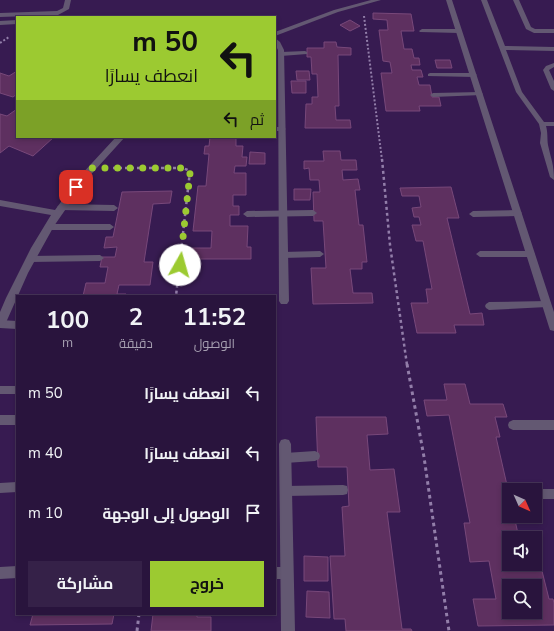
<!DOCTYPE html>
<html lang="ar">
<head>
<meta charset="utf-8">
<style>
  body { margin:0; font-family:"Nunito Sans",Cairo,sans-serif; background:#352148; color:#f1f3f6; direction:rtl; height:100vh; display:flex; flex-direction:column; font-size:15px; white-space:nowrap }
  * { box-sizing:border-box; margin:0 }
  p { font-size:13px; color:#a59eb0 }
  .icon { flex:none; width:22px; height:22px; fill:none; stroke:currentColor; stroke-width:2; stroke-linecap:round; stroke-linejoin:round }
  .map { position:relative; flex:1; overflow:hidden; direction:ltr }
  .sheet { position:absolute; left:16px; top:295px; width:260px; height:320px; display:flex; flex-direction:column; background:#29143d; border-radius:0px; box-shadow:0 2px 6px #0003,0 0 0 1px #453357; direction:rtl }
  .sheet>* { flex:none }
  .top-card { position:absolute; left:16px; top:16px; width:260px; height:122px; border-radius:0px; box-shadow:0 2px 6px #0003,0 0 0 1px #453357; direction:rtl; background:#9cca31; color:#111; overflow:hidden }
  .needle { width:26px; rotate:135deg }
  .fabs { position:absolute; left:502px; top:483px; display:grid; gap:8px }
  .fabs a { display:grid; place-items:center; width:40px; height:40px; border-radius:0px; background:#29143d; box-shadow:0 2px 6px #0003,0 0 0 1px #453357; font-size:20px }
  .pin { position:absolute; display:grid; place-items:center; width:34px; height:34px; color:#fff; margin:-17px; border-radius:8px; box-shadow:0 2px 6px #0006 }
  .me { position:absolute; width:44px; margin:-22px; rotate:7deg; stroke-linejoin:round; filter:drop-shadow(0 0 3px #0008) }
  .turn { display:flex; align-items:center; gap:14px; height:84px; padding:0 12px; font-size:18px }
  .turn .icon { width:52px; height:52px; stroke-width:2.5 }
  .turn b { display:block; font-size:28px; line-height:34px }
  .then { display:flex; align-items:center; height:38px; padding:0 12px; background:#0003; gap:8px; font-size:15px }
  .eta { display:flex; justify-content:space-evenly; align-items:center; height:68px; text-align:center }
  .eta b { font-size:24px; font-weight:700; line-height:28px }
  .primary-button { display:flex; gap:8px; margin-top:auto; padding:8px 12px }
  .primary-button a { flex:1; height:46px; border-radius:0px; background:#9cca31; color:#111; font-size:16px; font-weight:700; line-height:46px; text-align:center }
  .primary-button a+a { background:#352148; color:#f1f3f6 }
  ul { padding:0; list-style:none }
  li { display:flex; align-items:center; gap:12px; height:60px; padding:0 12px }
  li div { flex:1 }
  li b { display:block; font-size:15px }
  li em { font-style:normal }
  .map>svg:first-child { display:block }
</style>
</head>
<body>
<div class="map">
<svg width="554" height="631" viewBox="0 0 554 631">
  <rect width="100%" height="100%" fill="#371b51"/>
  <!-- building -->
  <path fill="#5e3060" stroke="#78487a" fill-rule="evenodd" d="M373 13 411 14 414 31H401L404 49H412L414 58H419L420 65H411L412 70H421L423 77H417L419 85H430L432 97H439L441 106H419L420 111H386L381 73H392L390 62 383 61 379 30H388L387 20 373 19Z
    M350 20 360 26 350 31 340 25Z
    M324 42H336L337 47 351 48V55H338L339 106H335L336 120H350L351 128H305L306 104H312V97H318L317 74H312L311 57H307V48H324Z
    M435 60H450L452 68H437Z
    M17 71V94L13 97 0 93V73L9 76Z
    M296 71H309L310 80H297Z
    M291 81H306V93H292Z
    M17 109V137H54L33 156 9 146 0 153V114L7 116Z
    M210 137H236V146H243L242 157H247L246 166H235L234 173H246V195H233V206H239V215H230V226H248L247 247H251V259H191L192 248H211L212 231H193L198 186H206L209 154H204L205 146H209Z
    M323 151H340L341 160H356L357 170H342L343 180 358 179 360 190H355L359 225H363L367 262H362V269H350L353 293H372L373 303 313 304 311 268H326L323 221H314L313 192H320L319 180H310L309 168 304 169V161H324Z
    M250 152 265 153V164H249Z
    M451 187 459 218H447L470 314 482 313 484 325H454L456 333H417L411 303H428L426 289H432L423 241H416L412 225H421L419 217H414L412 208 421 207 419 196H402L400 188Z
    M294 189H311L310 200H294Z
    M172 191 170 203 153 204 144 262H153L150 285H119L117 294H126V296H83L86 283H105L108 267H100L102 257H115L117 247 104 248 106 237H113L122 192Z
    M444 384H465L470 404H503L507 417H495L500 437H496L509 494V516H514L519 538H509V564H535V555H538L549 599H553L554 603V625L478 626 473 599H496L489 561 470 562 464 523H470L449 415 427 416 424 400H447ZM509 586H535V612H509Z
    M316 417H386L388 434 367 435 370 470 394 469 400 512H387L402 629H411L412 631H346L345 619H334L330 556H345L342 507 349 506 347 467H318Z
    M304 556 328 557V581H304Z
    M307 591 329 592 330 618 306 617Z
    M33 614H114L112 624 30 625Z
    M153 614H197V617H211V631H151Z"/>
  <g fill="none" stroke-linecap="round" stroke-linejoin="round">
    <!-- path-far2 -->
    <path stroke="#927ea9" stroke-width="2" stroke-dasharray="2 2" stroke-linecap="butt" d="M364 16 382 160
      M0 43 9 37"/>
    <!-- path-far1 -->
    <path stroke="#927ea9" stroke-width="2.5" stroke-dasharray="3 3" stroke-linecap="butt" d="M382 159 390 245 407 365
      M113 168H183L190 171 176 296"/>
    <!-- path -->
    <path stroke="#927ea9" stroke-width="3" stroke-dasharray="3.5 3.5" stroke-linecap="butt" d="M407 364 424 457 449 631
      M137 631 139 614"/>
    <!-- lane -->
    <path fill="#635872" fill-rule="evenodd" d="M65 0H71L69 9 58 15 0 17V13L57 11 63 8Z
      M481 0H487L505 46 554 47V51L506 50 522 92 544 122H554V126H546C548 133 547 138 548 145 551 159 554 164 554 180L550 177 540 143 541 133 539 124 516 92Z
      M513 0H519L531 27 535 29H554V33H534L526 29Z
      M17 20V24L0 25V21Z
      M422 29H459L462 31 459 33 420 32 419 31Z
      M305 51 307 52V54L281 56 278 54 281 52Z
      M554 63V67L549 70 554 81V91L551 89 543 70 546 66Z
      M430 73H474L477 75 474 77 428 76V74Z
      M480 92 483 94 482 95 433 97 430 95 433 93Z
      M275 127H282L286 129 282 131H275Z
      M61 204 114 205 118 208 114 211 61 210 57 207Z
      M313 210 317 213 313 216 247 217 243 214 247 211Z
      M518 210 522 213 518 216 473 217 469 214 473 211Z
      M49 224H110L114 227 110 230H49L45 227Z
      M320 251 324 254 320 257 283 258 279 255 283 252Z
      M480 251H531L535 254 531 257H480L476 254Z
      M100 255 104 258 100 261 30 262 26 259 30 256Z
      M547 301 550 302 551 304 550 306 547 307 489 310 486 308 485 306 486 304 489 302Z
      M0 320 17 321V329L0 328Z
      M0 386H17V394H0Z
      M0 415H17V425H0Z
      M513 420H554V430H513L509 428 508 425 509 422Z
      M315 451 319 453 320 456 319 459 315 461 285 463 281 461 280 458 281 455 285 453Z
      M17 482V492L0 493V483Z
      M343 485 347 486 348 490 347 494 343 495 285 496 281 495 280 491 281 487 285 486Z
      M535 489H554V499H535V490H532Z
      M17 566V578L0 579V567Z
      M275 567H287L291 569 293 573 291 577 287 579H275Z"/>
    <!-- street -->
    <path fill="#635872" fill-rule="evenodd" d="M371 0H381L338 12 275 36V32L334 10Z
      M446 0H452L554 312V331L550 330 549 327Z
      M275 38 280 42 284 50 289 301 287 304H281L279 301 278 50 275 44Z
      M116 137H125L86 180 54 226 28 273 4 327 0 328V312L6 298 31 248 51 215 0 206V200L55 210 80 176Z
      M285 439 289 440 291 444 295 631H281L279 444 281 440Z"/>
  </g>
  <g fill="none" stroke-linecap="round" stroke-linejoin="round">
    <!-- route -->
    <path stroke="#9cca31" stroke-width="7" stroke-dasharray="0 12.6" d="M76 187 92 168H183L189 170 190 173 180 265"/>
  </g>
</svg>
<div class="fabs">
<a><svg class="needle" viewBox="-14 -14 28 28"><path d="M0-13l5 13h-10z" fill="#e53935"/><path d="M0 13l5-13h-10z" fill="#a59eb0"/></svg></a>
<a><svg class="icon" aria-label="sound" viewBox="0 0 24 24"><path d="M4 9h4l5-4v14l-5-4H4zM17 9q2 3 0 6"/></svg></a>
<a><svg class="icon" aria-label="search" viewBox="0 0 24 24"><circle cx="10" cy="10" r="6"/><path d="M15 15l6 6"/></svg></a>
</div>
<div class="pin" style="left:76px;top:187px;background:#d93025"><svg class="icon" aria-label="arrive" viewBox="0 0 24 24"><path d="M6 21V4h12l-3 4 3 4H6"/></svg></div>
<svg class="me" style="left:180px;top:265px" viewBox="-20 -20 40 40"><circle r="19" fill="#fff"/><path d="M0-13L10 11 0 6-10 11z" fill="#9cca31"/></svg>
<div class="top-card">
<div class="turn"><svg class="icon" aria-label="left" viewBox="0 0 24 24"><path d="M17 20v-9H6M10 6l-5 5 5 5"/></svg><div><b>50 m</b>انعطف يسارًا</div></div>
<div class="then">ثم<svg class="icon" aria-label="left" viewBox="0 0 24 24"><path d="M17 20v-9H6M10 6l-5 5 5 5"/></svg></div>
</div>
<section class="sheet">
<div class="eta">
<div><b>11:52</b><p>الوصول</p></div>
<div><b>2</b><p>دقيقة</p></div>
<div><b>100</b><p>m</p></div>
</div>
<ul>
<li><svg class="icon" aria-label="left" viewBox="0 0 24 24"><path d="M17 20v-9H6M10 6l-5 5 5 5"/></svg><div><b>انعطف يسارًا</b></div><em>50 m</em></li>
<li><svg class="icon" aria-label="left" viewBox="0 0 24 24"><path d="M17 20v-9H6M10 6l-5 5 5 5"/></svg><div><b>انعطف يسارًا</b></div><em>40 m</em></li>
<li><svg class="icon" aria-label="arrive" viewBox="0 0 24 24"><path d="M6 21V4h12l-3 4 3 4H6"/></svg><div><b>الوصول إلى الوجهة</b></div><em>10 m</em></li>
</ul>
<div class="primary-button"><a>خروج</a><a>مشاركة</a></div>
</section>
</div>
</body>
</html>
